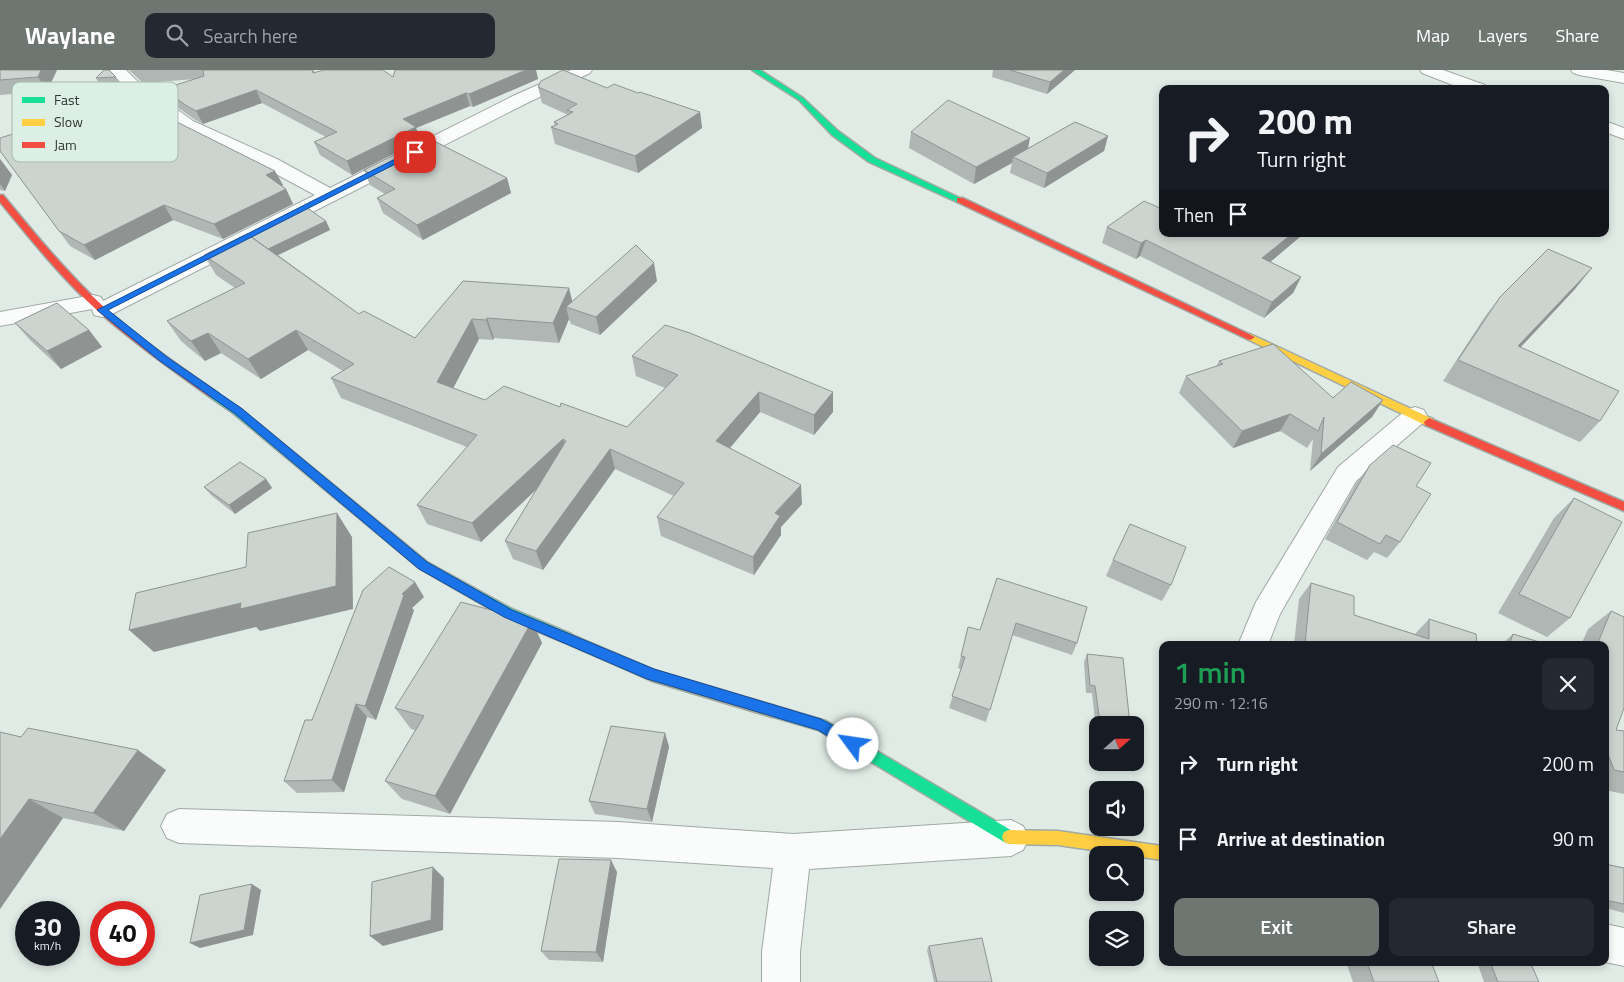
<!DOCTYPE html>
<html lang="en">
<head>
<meta charset="utf-8">
<style>
  body { margin:0; font-family:"Titillium Web",sans-serif; background:#242831; color:#f1f3f6; height:100vh; display:flex; flex-direction:column; font-size:19px; white-space:nowrap }
  * { box-sizing:border-box; margin:0 }
  p { font-size:16px; color:#9ea1a6 }
  .icon { flex:none; width:28px; height:28px; fill:none; stroke:currentColor; stroke-width:2; stroke-linecap:round; stroke-linejoin:round }
  .map { position:relative; flex:1; overflow:hidden }
  .drawer { position:absolute; left:1159px; top:571px; width:450px; height:325px; display:flex; flex-direction:column; background:#171b24; border-radius:10px; box-shadow:0 2px 8px #0003 }
  .drawer>* { flex:none }
  .guide { position:absolute; left:1159px; top:15px; width:450px; height:152px; border-radius:10px; box-shadow:0 2px 8px #0003; background:#171b24; color:#f1f3f6; overflow:hidden }
  .needle { width:32px; rotate:69deg }
  .buttons { position:absolute; left:1089px; top:646px; display:grid; gap:10px }
  .buttons a { display:grid; place-items:center; width:55px; height:55px; border-radius:10px; background:#171b24; box-shadow:0 2px 8px #0003; font-size:25px }
  .speed { position:absolute; left:15px; top:831px; display:flex; gap:10px; font-size:25px; font-weight:700; text-align:center }
  .speed>* { display:grid; place-content:center; width:65px; height:65px; border-radius:50%; background:#171b24; box-shadow:0 2px 8px #0003; line-height:1 }
  .speed small { font-size:12px; font-weight:400 }
  .speed .limit { border:8px solid #d22; background:#fff; color:#111 }
  .pin { position:absolute; display:grid; place-items:center; width:42px; height:42px; color:#fff; margin:-21px; border-radius:10px; box-shadow:0 2px 8px #0006 }
  .me { position:absolute; width:55px; margin:-28px; rotate:301deg; stroke-linejoin:round; filter:drop-shadow(0 0 4px #0008) }
  .turn { display:flex; align-items:center; gap:18px; height:105px; padding:0 15px; font-size:22px }
  .turn .icon { width:65px; height:65px; stroke-width:2.5 }
  .turn b { display:block; font-size:35px; line-height:42px }
  .then { display:flex; align-items:center; height:48px; padding:0 15px; background:#0003; gap:10px; font-size:19px }
  .round { display:grid; place-items:center; flex:none; width:52px; height:52px; border-radius:10px; background:#242831 }
  .head { display:flex; align-items:center; justify-content:space-between; height:85px; padding:0 15px }
  h1 { font-size:30px; font-weight:600; line-height:38px; color:#1e9e55 }
  .primary-button { display:flex; gap:10px; margin-top:auto; padding:10px 15px }
  .primary-button a { flex:1; height:58px; border-radius:10px; background:#6e7671; color:#fff; font-size:20px; font-weight:600; line-height:58px; text-align:center }
  .primary-button a+a { background:#242831; color:#f1f3f6 }
  ul { padding:0; list-style:none }
  li { display:flex; align-items:center; gap:15px; height:75px; padding:0 15px }
  li div { flex:1 }
  li b { display:block; font-size:19px }
  li em { font-style:normal }
  header { display:flex; align-items:center; gap:30px; box-sizing:border-box; height:70px; padding:0 25px; background:#6e7671; color:#fff }
  header strong { font-size:24px }
  nav { display:flex; gap:28px; margin-inline-start:auto; font-size:18px }
  .search { width:350px; height:45px; background:#242831; display:flex; align-items:center; gap:12px; box-sizing:border-box; padding:0 18px; border-radius:10px; color:#9ea1a6; font-size:19px }
  .map>svg:first-child { display:block }
</style>
</head>
<body>
<header>
<strong>Waylane</strong>
<div class="search"><svg class="icon" aria-label="search" viewBox="0 0 24 24"><circle cx="10" cy="10" r="6"/><path d="M15 15l6 6"/></svg>Search here</div>
<nav><a>Map</a><a>Layers</a><a>Share</a></nav>
</header>
<div class="map">
<svg width="1624" height="912" viewBox="0 0 1624 912">
  <rect width="100%" height="100%" fill="#e0ebe5"/>
  <g fill="none" stroke-linecap="round" stroke-linejoin="round">
    <!-- street casing -->
    <g stroke="#a1a9a5" stroke-width="2">
      <path id="street" d="M109 0H126L136 10 193 51 277 89 330 118 513 26 571 0H592L590 3 525 34 110 245 102 247 94 245 92 239 0 256V242L93 225 101 227 103 231 315 125 263 97 181 59 124 16Z
        M1420 0H1443L1485 15 1487 19H1463L1422 3Z
        M1571 0H1606L1624 3V13L1579 5 1573 3Z
        M1605 51 1624 58V69L1605 62Z
        M1415 337 1424 340 1427 346 1424 352 1356 411 1280 544 1268 575H1238L1256 532 1338 397 1406 340Z
        M179 739 618 752 793 764 1011 750 1023 756 1029 768 1023 780 1011 786 809 799 800 882V912H762V882L773 798 618 788 179 773 167 768 161 756 167 744Z
        M1605 854 1624 858V896L1605 892Z"/>
    </g>
    <!-- fast casing -->
    <g stroke="#a1a9a5" stroke-width="3">
      <path id="fast" d="M752 0H760L803 28 838 61 875 88 964 130 957 132 869 92 832 65 799 30Z
        M214 322 241 339 427 492 512 539 571 564 573 568 571 572 567 573 563 572 504 547 419 498 233 343 210 327 209 325 210 323Z
        M772 635 826 651 1014 762 1016 767 1014 772 1009 774 1004 772 818 660 767 645 765 641 767 637Z"/>
    </g>
    <!-- slow casing -->
    <g stroke="#a1a9a5" stroke-width="3">
      <path id="slow" d="M1250 264 1433 349 1434 352 1429 356 1425 355 1247 269 1245 267Z
        M567 563 654 600 772 635 777 637 779 641 777 645 772 647 652 611 563 572 561 568 563 564Z
        M1009 760 1058 761 1162 776V790L1058 775 1009 774 1004 772 1002 767 1004 762Z"/>
    </g>
    <!-- jam casing -->
    <g stroke="#a1a9a5" stroke-width="3">
      <path id="jam" d="M0 125H3C35 164 68 204 105 238 140 269 179 296 218 323L219 325 218 327H210C173 301 135 274 100 243 63 210 32 171 0 132Z
        M957 128H963L1255 267 1250 270 1247 269 957 132Z
        M1429 348 1624 432V441L1425 355 1424 352Z"/>
    </g>
    <!-- street -->
    <use href="#street" fill="#fafcfb" fill-rule="evenodd"/>
    <!-- fast -->
    <use href="#fast" fill="#16e098" fill-rule="evenodd"/>
    <!-- slow -->
    <use href="#slow" fill="#ffcf43" fill-rule="evenodd"/>
    <!-- jam -->
    <use href="#jam" fill="#f24e42" fill-rule="evenodd"/>
  </g>
  <!-- wall -->
  <path fill="#afb6b3" d="M0 0H57L47 21 0 25Z
    M129 0H314L315 3 393 7 395 0H536L538 9 473 37 470 36 416 58 421 70 352 105 320 85 314 72 326 67 262 33 203 54 194 49 170 32 163 19 196 9 143 13Z
    M993 0H1075L1047 24 992 7Z
    M116 7 120 15 101 17 96 8Z
    M538 17 607 18 638 23 700 42 702 58 638 103 555 74 551 57 555 56 554 52 568 45 542 33Z
    M174 47 176 52 283 115 281 116 286 119 293 134 223 169 173 150 95 190 70 176 0 81Z
    M911 62 1028 79 1108 66 1104 81 1044 118 1010 103 1012 93 974 114 909 78Z
    M0 89 12 105 5 121 0 120Z
    M364 100 507 108 511 123 423 170 383 143 377 128 385 124 370 115Z
    M326 151 330 160 278 185 359 244 415 268 463 211 573 231 657 211 600 265 571 254 569 249 559 273 494 268 493 270 479 269 453 318 485 330 560 337 627 357 665 318 636 306 632 286 833 322V342L814 365 760 342 730 378 802 434 781 457V465L754 505 661 466 657 447 674 426 615 399 543 500 513 489 505 471 536 420 481 472 427 454 417 435 467 377 341 328 331 308 343 301 308 280 261 309 221 283 205 291 181 271 167 251 235 218 216 205 204 185 249 165Z
    M1107 157 1162 164 1301 166 1270 192 1301 207 1293 223 1264 248 1140 186 1136 189 1102 173Z
    M1575 219 1520 278 1600 351 1580 372 1443 311 1484 248 1500 227Z
    M15 253 89 260 102 277 61 299 30 270Z
    M1219 291 1333 328 1383 330 1372 347 1310 401 1313 369 1307 378 1280 361 1233 378 1179 323 1186 306 1216 297Z
    M1370 395 1400 472 1387 488 1374 482 1367 490 1325 469 1357 412Z
    M266 409 272 418 235 444 211 425 204 417Z
    M1574 428 1570 548 1547 567 1498 543 1554 448Z
    M1113 490 1171 515 1162 531 1106 506Z
    M997 508 1077 573 1072 585 1012 565 986 652 949 638 961 599 958 598 968 557 980 560Z
    M1311 513 1354 545 1415 564 1429 549 1477 575H1294L1299 529Z
    M363 520 424 527 412 538 414 540 376 650 367 647 344 722 297 723 284 711 312 650Z
    M1611 541 1616 660 1624 661V724L1605 720V575H1581L1588 559Z
    M532 551 542 573 450 744 402 729 385 711 415 660 411 659 395 638Z
    M1513 564 1549 575H1501Z
    M1087 584 1130 655H1098V660H1096L1092 623H1086L1084 592Z
    M0 662 166 700 124 761 63 748 0 839Z
    M665 663 669 677 652 752 595 744 589 731Z
    M1605 794 1624 798V843L1605 838Z
    M617 802 603 892 549 890 541 881Z
    M929 876 992 912H934L927 880Z
    M1346 892H1431L1439 912H1353Z
    M1477 892H1530L1539 912H1484Z"/>
  <!-- shaded-wall -->
  <path fill="#8f9492" d="M41 0H57L47 21 38 7Z
    M526 0H536L538 9 473 37 469 24Z
    M1064 0H1075L1047 24 1050 12Z
    M256 20 262 33 203 54 196 41Z
    M466 23 470 36 416 58 421 70 352 105 347 91 403 49Z
    M700 42 702 58 638 103 635 86Z
    M174 47 182 61 169 48Z
    M1108 66 1104 81 1044 118 1047 103Z
    M1030 68 1027 84 1013 87 1012 93 974 114 976 97Z
    M0 89 12 105 5 121 0 114Z
    M275 101 283 115 273 120 266 105Z
    M507 108 511 123 423 170 417 155Z
    M286 119 293 134 223 169 214 154Z
    M164 135 173 150 95 190 84 175Z
    M326 151 330 160 272 188 267 179Z
    M1292 164H1302L1301 166 1255 205 1262 188Z
    M1146 170 1140 186 1136 189 1141 173Z
    M654 193 657 211 600 265 596 247Z
    M1592 198 1575 219 1501 298 1518 276Z
    M1301 207 1293 223 1264 248 1272 232Z
    M569 218 574 238 566 237 569 249 559 273 553 253Z
    M487 248 494 268 493 270 486 250Z
    M472 249 479 269 446 332 437 312Z
    M89 260 102 277 61 299 47 281Z
    M296 260 308 280 261 309 248 289Z
    M208 263 221 283 205 291 191 271Z
    M759 322 760 342 719 391 716 371Z
    M833 322V342L814 365V345Z
    M1383 330 1372 347 1310 401 1321 384Z
    M1290 344 1280 361 1233 378 1242 361Z
    M563 369 569 388 481 472 472 453Z
    M610 379 615 399 543 500 536 481Z
    M266 409 272 418 235 444 229 435Z
    M801 415 802 434 781 457V465L754 505 753 487 775 443Z
    M337 443 352 467 353 539 260 561 256 557 154 582 129 560 241 533Z
    M415 512 424 527 412 538 414 540 376 650 365 636 402 524Z
    M532 551 542 573 450 744 435 726Z
    M356 634 367 647 344 722 332 710Z
    M665 663 669 677 652 752 647 739Z
    M138 680 166 700 124 761 93 743Z
    M29 729 63 748 0 839V769Z
    M611 790 617 802 603 892 596 882Z
    M433 797 444 808 443 860 383 876 370 866Z
    M252 814 261 820 253 865 200 878 190 873Z"/>
  <!-- building -->
  <path fill="#ccd4d0" stroke="#8f9492" d="M0 0H41L38 7 0 10Z
    M104 0H109L116 7 96 8Z
    M203 0H312L313 3 324 0H383L393 7 395 0H526L469 24 466 23 403 49 416 57 347 91 314 72 337 62 256 20 196 41 187 36 163 19 204 6Z
    M563 0 607 18 614 14 638 23 640 22 700 42 635 86 551 57 558 54 554 52 573 42 567 40 577 34 538 17 541 11Z
    M1010 0H1064L1050 12Z
    M142 24 174 47 169 48 275 101 266 105 286 119 214 154 164 135 84 175 59 161 0 81V68Z
    M948 30 1030 68 976 97 911 62Z
    M1075 52 1108 66 1047 103 1013 87Z
    M428 68 507 108 417 155 377 128 395 119 364 100Z
    M1144 131 1162 139V164H1292L1262 188 1301 207 1272 232 1146 170 1141 173 1107 157Z
    M306 137 326 151 268 179 249 165Z
    M247 164 359 244 364 241 415 268 463 211 569 218 553 253 487 248 486 250 472 249 437 312 485 330 504 316 560 337 561 333 627 357 678 305 632 286 665 255 690 263 833 322 814 345 759 322 716 371 801 415 775 443 780 446 753 487 657 447 684 413 610 379 536 481 505 471 566 371 563 369 472 453 417 435 477 365 331 308 354 294 296 260 248 289 208 263 191 271 167 251 245 213 204 185Z
    M636 175 654 193 596 247 566 237Z
    M1548 179 1592 198 1518 276 1619 321 1600 351 1458 290 1500 227Z
    M57 233 89 260 47 281 15 253Z
    M1273 274 1333 328 1351 312 1383 330 1321 384 1324 347 1318 361 1290 344 1242 361 1186 306 1223 294 1219 291Z
    M1393 375 1431 393 1416 416 1431 424 1400 472 1386 465 1380 474 1337 452 1370 395Z
    M240 392 266 409 229 435 204 417Z
    M1574 428 1622 452 1570 548 1519 524Z
    M337 443 336 516 240 539 241 533 129 560 136 523 246 497 248 463Z
    M1130 454 1186 477 1171 515 1113 490Z
    M389 497 415 512 402 524 404 525 365 636 356 634 332 710 284 711 305 650H312L363 520Z
    M997 508 1087 537 1077 573 1016 553 990 640 952 626 965 587 961 586 968 557 980 560Z
    M1311 513 1354 526V545L1429 569V549L1476 564 1477 575H1309L1305 574Z
    M461 532 532 551 435 726 385 711 424 646 395 638Z
    M1611 541 1624 547V638L1616 660 1624 661V702L1614 700 1605 676V575H1597Z
    M1513 564 1549 575H1509Z
    M1087 584 1123 588 1130 655 1100 653 1095 616 1090 615Z
    M611 656 665 663 647 739 589 731Z
    M28 658 138 680 93 743 29 729 0 769V662L21 667Z
    M559 789 611 790 596 882 541 881Z
    M1605 794 1624 798V834L1605 830Z
    M433 797 431 850 370 866 372 812Z
    M252 814 244 860 190 873 200 825Z
    M982 868 992 912H937L929 876Z
    M1367 892H1431L1439 912H1374Z
    M1490 892H1530L1539 912H1498Z"/>
  <!-- route -->
  <path fill="#1a73e8" stroke="#114b97" d="M413 80 419 82 108 240 167 287 241 338 427 492 512 540 654 599 821 649 858 669 860 674 858 678 853 680 848 678 818 660 647 609 504 547 419 499 234 343 160 291 97 240Z"/>
  <!-- legend -->
  <rect x="12" y="12" width="166" height="80" rx="8" fill="#dcefe5" stroke="#a8b8b0" stroke-width="1"/>
  <rect x="22" y="27" width="23" height="6" fill="#16e098"/>
  <rect x="22" y="49" width="23" height="7" fill="#ffcf43"/>
  <rect x="22" y="72" width="23" height="6" fill="#f24e42"/>
  <g font-size="14" fill="#303733">
    <text x="54" y="35">Fast</text>
    <text x="54" y="57">Slow</text>
    <text x="54" y="80">Jam</text>
  </g>
</svg>
<div class="buttons">
<a><svg class="needle" viewBox="-14 -14 28 28"><path d="M0-13l5 13h-10z" fill="#e53935"/><path d="M0 13l5-13h-10z" fill="#9ea1a6"/></svg></a>
<a><svg class="icon" aria-label="sound" viewBox="0 0 24 24"><path d="M4 9h4l5-4v14l-5-4H4zM17 9q2 3 0 6"/></svg></a>
<a><svg class="icon" aria-label="search" viewBox="0 0 24 24"><circle cx="10" cy="10" r="6"/><path d="M15 15l6 6"/></svg></a>
<a><svg class="icon" aria-label="layers" viewBox="0 0 24 24"><path d="M12 4l9 5-9 5-9-5zM3 14l9 5 9-5"/></svg></a>
</div>
<div class="speed"><div>30<small>km/h</small></div><div class="limit">40</div></div>
<div class="pin" style="left:415px;top:82px;background:#d93025"><svg class="icon" aria-label="arrive" viewBox="0 0 24 24"><path d="M6 21V4h12l-3 4 3 4H6"/></svg></div>
<svg class="me" style="left:853px;top:674px" viewBox="-20 -20 40 40"><circle r="19" fill="#fff"/><path d="M0-13L10 11 0 6-10 11z" fill="#1a73e8"/></svg>
<div class="guide">
<div class="turn"><svg class="icon" aria-label="right" viewBox="0 0 24 24"><path d="M7 20v-9h11M14 6l5 5-5 5"/></svg><div><b>200 m</b>Turn right</div></div>
<div class="then">Then<svg class="icon" aria-label="arrive" viewBox="0 0 24 24"><path d="M6 21V4h12l-3 4 3 4H6"/></svg></div>
</div>
<section class="drawer">
<div class="head"><div><h1>1 min</h1><p>290 m · 12:16</p></div><a class="round"><svg class="icon" aria-label="close" viewBox="0 0 24 24"><path d="M6 6l12 12M18 6L6 18"/></svg></a></div>
<ul>
<li><svg class="icon" aria-label="right" viewBox="0 0 24 24"><path d="M7 20v-9h11M14 6l5 5-5 5"/></svg><div><b>Turn right</b></div><em>200 m</em></li>
<li><svg class="icon" aria-label="arrive" viewBox="0 0 24 24"><path d="M6 21V4h12l-3 4 3 4H6"/></svg><div><b>Arrive at destination</b></div><em>90 m</em></li>
</ul>
<div class="primary-button"><a>Exit</a><a>Share</a></div>
</section>
</div>
</body>
</html>
